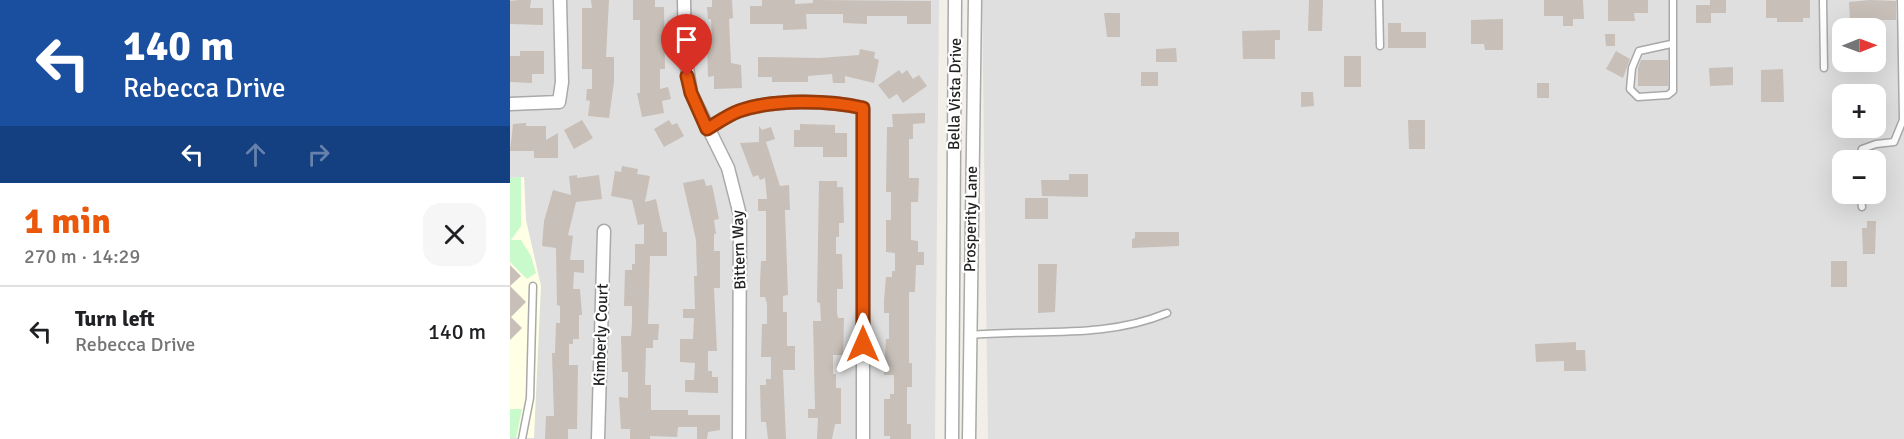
<!DOCTYPE html>
<html lang="en">
<head>
<meta charset="utf-8">
<style>
  body { margin:0; font-family:Signika,sans-serif; background:#f6f6f6; color:#202124; height:100vh; display:flex; flex-direction:column; font-size:22px; white-space:nowrap }
  * { box-sizing:border-box; margin:0 }
  p { font-size:20px; color:#757577 }
  .icon { flex:none; width:33px; height:33px; fill:none; stroke:currentColor; stroke-width:2; stroke-linecap:round; stroke-linejoin:round }
  .map { position:relative; flex:1; overflow:hidden }
  .sheet { display:flex; flex-direction:column; background:#fff; width:510px }
  .sheet>* { flex:none }
  .guide { background:#1a4fa0; color:#fff; overflow:hidden }
  .needle { width:39px; rotate:89deg }
  .tools { position:absolute; left:1322px; top:18px; display:grid; gap:12px }
  .tools a { display:grid; place-items:center; width:54px; height:54px; border-radius:12px; background:#fff; box-shadow:0 6px 24px #0002; font-size:30px }
  .pin { position:absolute; display:grid; place-items:center; width:51px; height:51px; color:#fff; margin:-62px -26px; border-radius:50% 50% 50% 0; rotate:-45deg; box-shadow:0 0 6px #0007 }
  .pin .icon { rotate:45deg }
  .me { position:absolute; width:66px; margin:-33px; rotate:0deg; stroke-linejoin:round; filter:drop-shadow(0 0 4px #0008) }
  .turn { display:flex; align-items:center; gap:21px; height:126px; padding:0 24px; font-size:27px }
  .turn .icon { width:78px; height:78px; stroke-width:2.5 }
  .turn b { display:block; font-size:42px; line-height:51px }
  .lanes { display:flex; align-items:center; height:57px; padding:0 24px; background:#0003; justify-content:center; gap:30px; direction:ltr }
  .lanes .off { opacity:.35 }
  .round { display:grid; place-items:center; flex:none; width:63px; height:63px; border-radius:18px; background:#f6f6f6 }
  .headline { display:flex; align-items:center; justify-content:space-between; height:102px; padding:0 24px }
  h1 { font-size:36px; font-weight:700; line-height:45px; color:#ea580c }
  ul { padding:0; list-style:none }
  li { display:flex; align-items:center; gap:18px; height:90px; padding:0 24px; border-top:2px solid #e0e0e0 }
  li div { flex:1 }
  li b { display:block; font-size:22px }
  li em { font-style:normal }
  main { display:flex; flex:1; min-height:0 }
  .map>svg:first-child { display:block }
</style>
</head>
<body>
<main>
<section class="sheet">
<div class="guide">
<div class="turn"><svg class="icon" aria-label="left" viewBox="0 0 24 24"><path d="M17 20v-9H6M10 6l-5 5 5 5"/></svg><div><b>140 m</b>Rebecca Drive</div></div>
<div class="lanes"><svg class="icon" aria-label="left" viewBox="0 0 24 24"><path d="M17 20v-9H6M10 6l-5 5 5 5"/></svg><svg class="icon off" aria-label="ahead" viewBox="0 0 24 24"><path d="M12 20V5M6 11l6-6 6 6"/></svg><svg class="icon off" aria-label="right" viewBox="0 0 24 24"><path d="M7 20v-9h11M14 6l5 5-5 5"/></svg></div>
</div>
<div class="headline"><div><h1>1 min</h1><p>270 m · 14:29</p></div><a class="round"><svg class="icon" aria-label="close" viewBox="0 0 24 24"><path d="M6 6l12 12M18 6L6 18"/></svg></a></div>
<ul>
<li><svg class="icon" aria-label="left" viewBox="0 0 24 24"><path d="M17 20v-9H6M10 6l-5 5 5 5"/></svg><div><b>Turn left</b><p>Rebecca Drive</p></div><em>140 m</em></li>
</ul>
</section>
<div class="map">
<svg width="1394" height="439" viewBox="0 0 1394 439">
  <rect width="100%" height="100%" fill="#f2efe9"/>
  <!-- residential -->
  <path fill="#e0dfdf" fill-rule="evenodd" d="M0 0H429L425 439H0Z
    M472 0H1394V439H478ZM1332 28H1365V62H1332ZM1332 94H1365V128H1332ZM1332 160H1365V194H1332Z"/>
  <!-- education -->
  <path fill="#ffffe5" d="M14 177 16 220 31 286 24 438H0V178Z"/>
  <!-- park -->
  <path fill="#c8facc" d="M11 177V226L1 240H11L21 256 26 273 17 279 0 262V178Z
    M0 409H12L6 438H0Z"/>
  <!-- building -->
  <path fill="#c7bfb8" d="M9 0H21L20 8H33V25L0 24V1Z
    M81 0H99L96 57H104V82L99 118 78 116 80 101 76 100 77 89H82V69H72V8H82Z
    M123 0H145V7H154L155 69H150V89L158 87 161 99 152 101 154 113 132 117 127 93H130V20H123Z
    M202 0H222L223 18 219 19 221 63 231 65 232 88 204 89V76L198 77 197 42 202 41 201 19H198L197 7H202Z
    M252 0H285V4L303 3V0L421 1V24H397V16H357V24L333 23V14H296L297 29 273 30V24H240V6H252Z
    M799 0H813L812 31H798Z
    M1034 0H1073L1074 19H1063V26H1053V16H1034Z
    M1098 0H1138V13H1124L1125 21H1098Z
    M1200 0H1216V13H1201V23H1186V5H1200Z
    M1256 0H1300V18H1293V22H1267V18H1256Z
    M1360 0 1386 1V20H1340L1339 2Z
    M594 13H610V37H597Z
    M993 19V50H975L974 44H961V20Z
    M878 23H891V32H916V48H878Z
    M770 30V40H765V59H733L732 31Z
    M1095 34H1105V46H1096Z
    M666 48 667 62H646V49Z
    M350 49 365 52 364 58 369 60 364 83 335 76V83H323L322 74 298 76V82H262V77H248V57L310 58 349 55Z
    M10 51H34V74H22V83L0 82V56H10Z
    M1106 51 1120 59 1113 78 1096 69Z
    M834 56H851V87H834Z
    M1131 60H1158V86H1128V68Z
    M1223 67V85L1200 86 1199 68Z
    M1273 69 1274 102H1251V70Z
    M389 70 392 74 397 70 403 79 409 75 417 86 393 103 387 94 379 99 368 85Z
    M631 72H648V86H631Z
    M1027 83H1039V98H1027Z
    M791 92H803L804 106 791 107Z
    M415 113V123L403 124V139H399V178H409L408 202H401V240L408 241V252H414V265H406L405 292H399V363H402V387H397V424H401V439H380V436H374V399H380V394H384V375H374L376 339H379V313H374V301L376 277H382V271H385V253L376 252V220H381V192H376L377 127H383L382 114Z
    M72 120 83 138 64 149 54 130Z
    M159 120 162 125 167 123 174 136 154 147 144 129Z
    M898 120H915V149H899Z
    M16 123V126H36V140L48 133V158H24V151H0L3 124Z
    M290 124 325 125V133H337V157H313V147H284V130H290Z
    M249 126 252 130 261 127 265 139 256 142 270 186 279 185 280 210H275L278 295 273 296V312H277V346H285V370H273L276 439H258L256 422H251L250 385H256V379H261V357H251L252 324H257V304L255 297H250V283L251 261H256V211H248V199H257L255 178 250 180 248 175 243 177 230 143 249 142Z
    M112 166 128 169 127 174 140 176 135 202 146 199 153 232H157V256H140L138 324H149L148 340H143V348H136L135 385H141V410H178V415H210V430L198 432 197 439H187V427H168L167 437 140 436V439H120V429H111L109 397 118 398V372H112L111 336H121L122 324V306H114L115 270H122V264H125V244H134V224L128 225 122 200 101 196 105 171 111 172Z
    M559 174H578V197L532 196 531 180H559Z
    M67 175V178L89 175 92 199 66 202 58 235 63 236 60 260H74V273L64 272 63 289H70L72 315H69V339H63V344H59V365H68L67 429H58V439H35L36 416H44L42 353H45L46 323H50V306L47 305 46 248 32 246 34 221 43 190 61 195 59 176Z
    M194 179 196 186 202 185 209 219 204 220 206 234H204V251H210V288H204L207 351H198V371H202V377H208V393L175 392V380H184L185 363 170 362V339H183L184 318H173V309H185L184 276H187L186 240 173 183Z
    M309 181H327V187H333L334 223H329V237H326V254H332L333 289H327V313L328 318H334L333 355H323V374H326V388H331V424H325L322 439H307L308 418H298V409H305L303 321H311L310 303 307 302Z
    M515 198H538V219H515Z
    M1357 221H1366L1365 254H1353L1352 228H1357Z
    M625 232H669V246L622 248V239L625 238Z
    M1321 261H1337V287H1321Z
    M528 264H547L545 312 528 313Z
    M0 265 11 276 0 286 16 302 1 317 12 328 0 340Z
    M1066 342V350H1075L1076 371H1054V361L1026 362 1025 344Z"/>
  <g fill="none" stroke-linecap="round" stroke-linejoin="round">
    <!-- lane casing -->
    <g stroke="#a9a9a9" stroke-width="9">
      <path id="lane" d="M869 0 870 46
        M1313 0 1314 68
        M1161 44 1129 51 1122 68 1120 89 1128 97 1158 95 1163 91V0
        M1348 160 1352 149 1366 144 1384 142 1393 120 1391 0
        M1350 194 1352 207
        M460 335C526 329 595 339 657 313
        M12 439 20 398 23 286"/>
    </g>
    <!-- street casing -->
    <g stroke="#a9a9a9" stroke-width="15">
      <path id="street" d="M174 0 175 55 181 93 218 168 230 215 229 439
        M0 104 49 102 52 82 50 0
        M197 129C207 123 218 115 229 111 263 99 318 100 353 108V439
        M88 439 94 231
        M442 439 445 0
        M459 439 465 0"/>
    </g>
    <!-- lane -->
    <use href="#lane" stroke="#fff" stroke-width="6"/>
    <!-- street -->
    <use href="#street" stroke="#fff" stroke-width="12"/>
  </g>
  <g fill="none" stroke-linecap="round" stroke-linejoin="round">
    <!-- route casing -->
    <g stroke="#983908" stroke-width="15">
      <path id="route" d="M177 76 181 93 197 129C207 123 218 115 229 111 263 99 318 100 353 108V344"/>
    </g>
    <!-- route -->
    <use href="#route" stroke="#ea580c" stroke-width="10"/>
  </g>
  <g text-anchor="middle" dominant-baseline="central" stroke-width="4.5" stroke-linejoin="round" paint-order="stroke">
    <!-- street labels -->
    <g font-size="16" fill="#222" stroke="#fff">
      <text transform="translate(445 94) rotate(-89)">Bella Vista Drive</text>
      <text transform="translate(461 219) rotate(-89)">Prosperity Lane</text>
      <text transform="translate(229 250) rotate(-92)">Bittern Way</text>
      <text transform="translate(91 335) rotate(-88)">Kimberly Court</text>
    </g>
  </g>
</svg>
<div class="tools">
<a><svg class="needle" viewBox="-14 -14 28 28"><path d="M0-13l5 13h-10z" fill="#e53935"/><path d="M0 13l5-13h-10z" fill="#757577"/></svg></a>
<a>+</a>
<a>−</a>
</div>
<div class="pin" style="left:177px;top:76px;background:#d93025"><svg class="icon" aria-label="arrive" viewBox="0 0 24 24"><path d="M6 21V4h12l-3 4 3 4H6"/></svg></div>
<svg class="me" style="left:353px;top:344px" viewBox="-20 -20 40 40"><path d="M0-17L14 15 0 8-14 15z" fill="#ea580c" stroke="#fff" stroke-width="4"/></svg>
</div>
</main>
</body>
</html>
